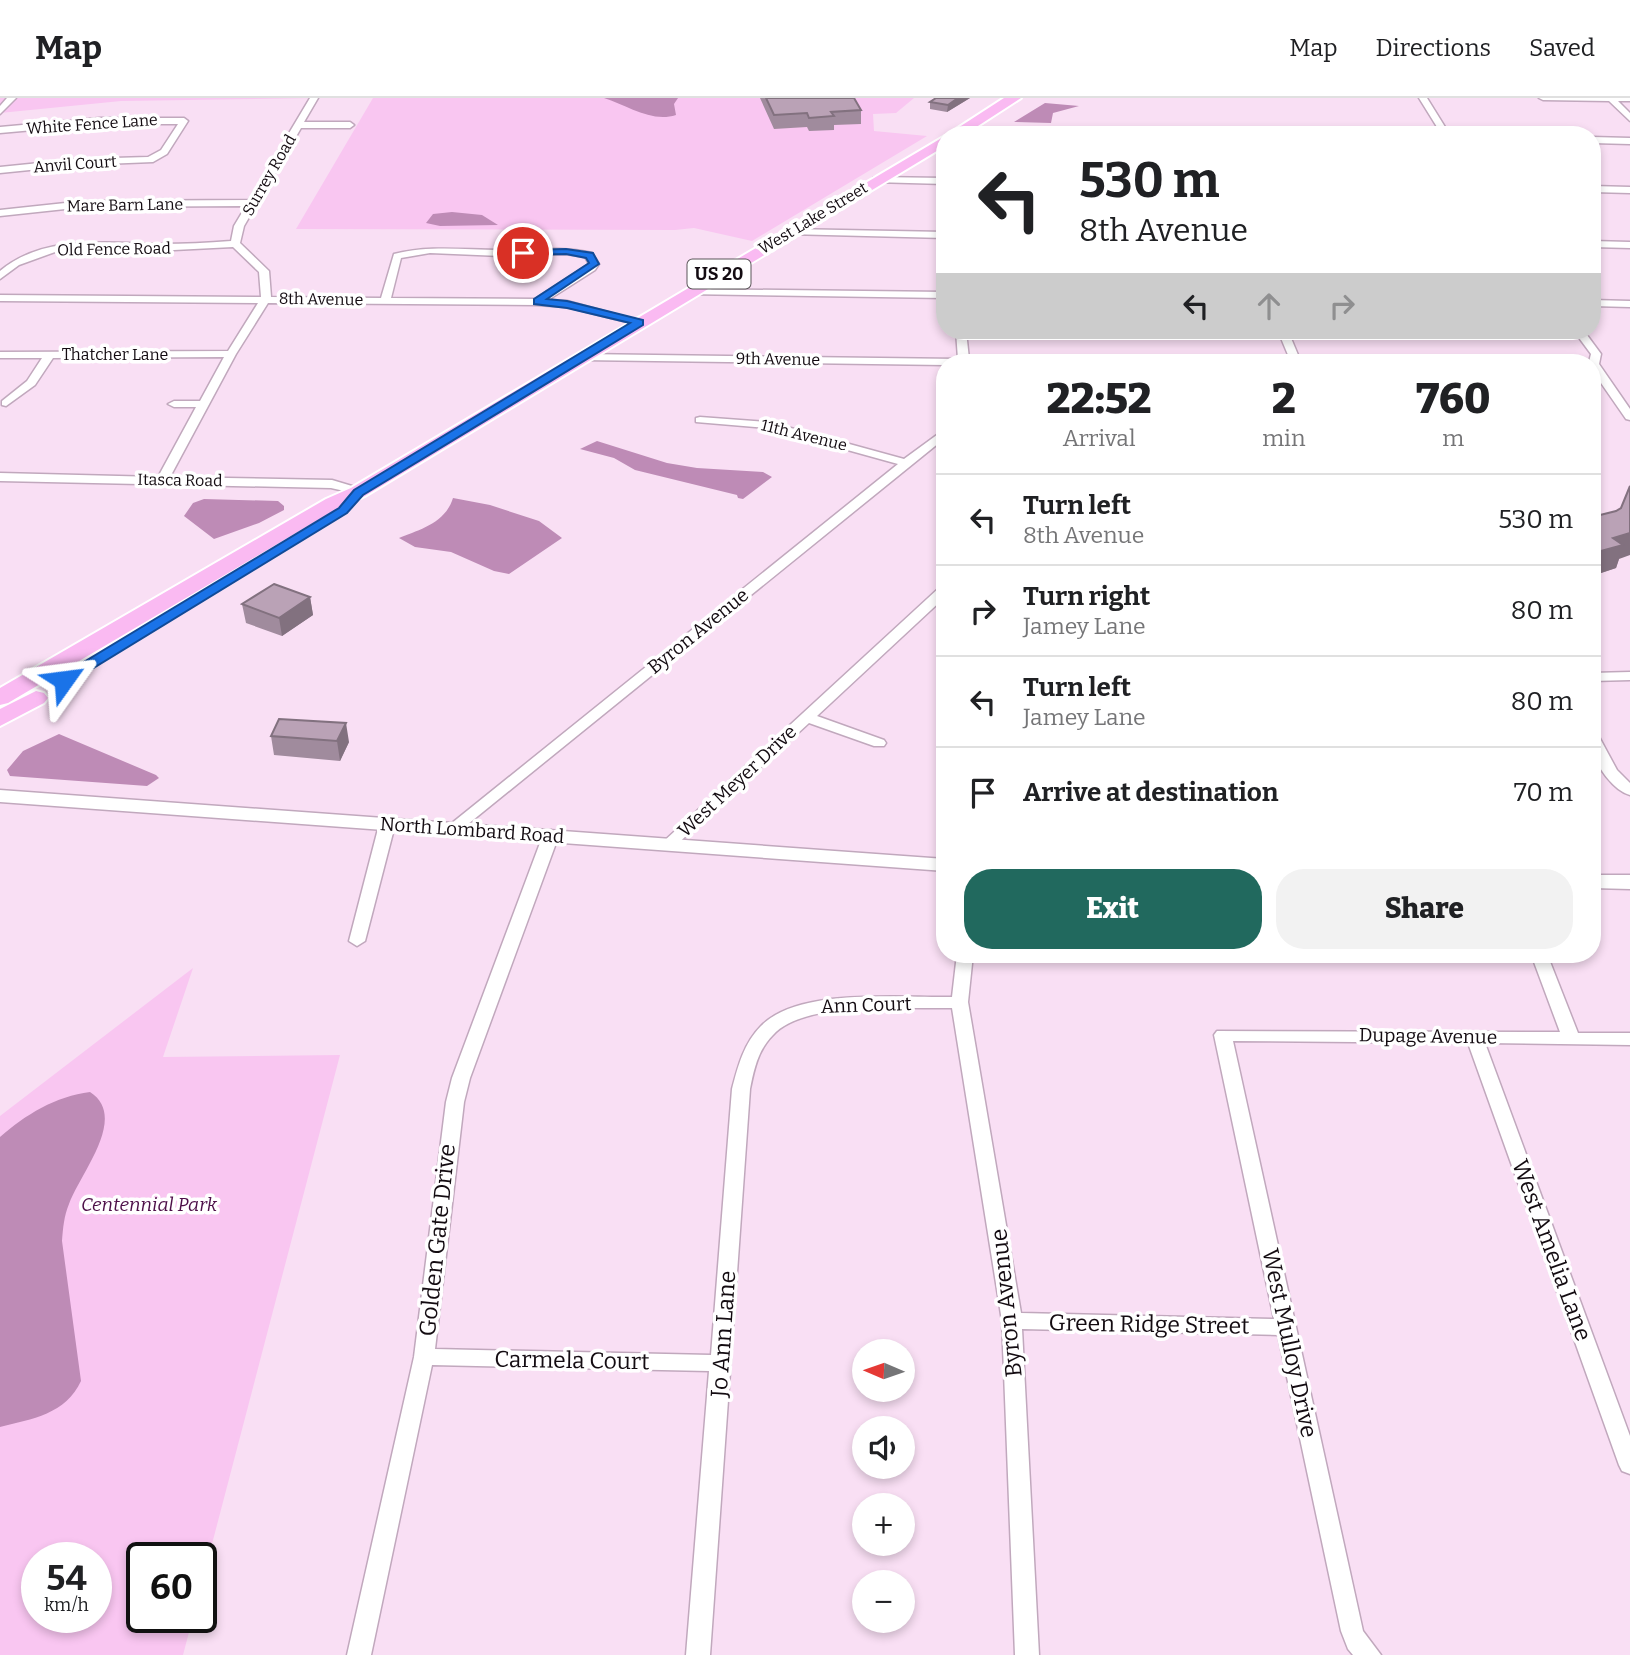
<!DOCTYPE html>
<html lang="en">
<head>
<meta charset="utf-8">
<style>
  body { margin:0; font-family:Bitter,serif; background:#f2f2f2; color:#202124; height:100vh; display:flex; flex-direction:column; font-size:26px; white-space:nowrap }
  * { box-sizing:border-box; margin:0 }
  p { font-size:23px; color:#757577 }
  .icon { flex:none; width:38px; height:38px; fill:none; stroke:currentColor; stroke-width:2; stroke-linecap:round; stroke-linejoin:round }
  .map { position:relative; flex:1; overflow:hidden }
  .details { position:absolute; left:936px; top:256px; width:665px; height:609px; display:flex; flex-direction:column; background:#fff; border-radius:28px; box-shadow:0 4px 10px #0003 }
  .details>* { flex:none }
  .guide { position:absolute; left:936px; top:28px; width:665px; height:214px; border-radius:28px; box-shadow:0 4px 10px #0003; background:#fff; color:#202124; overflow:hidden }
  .needle { width:46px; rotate:272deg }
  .buttons { position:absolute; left:852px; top:1241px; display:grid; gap:14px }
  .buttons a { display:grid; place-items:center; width:63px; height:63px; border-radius:50%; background:#fff; box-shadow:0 4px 10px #0003; font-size:35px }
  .speed { position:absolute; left:21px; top:1444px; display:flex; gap:14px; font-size:35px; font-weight:700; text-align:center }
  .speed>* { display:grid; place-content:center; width:91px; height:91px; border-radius:50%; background:#fff; box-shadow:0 4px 10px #0003; line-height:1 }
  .speed small { font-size:18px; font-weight:400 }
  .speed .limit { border:4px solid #111; border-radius:10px; background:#fff; color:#111 }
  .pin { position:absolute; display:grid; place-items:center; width:60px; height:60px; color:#fff; margin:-30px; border:4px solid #fff; border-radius:50%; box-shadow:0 2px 7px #0007 }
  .me { position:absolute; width:77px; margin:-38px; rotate:59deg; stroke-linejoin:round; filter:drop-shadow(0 0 5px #0008) }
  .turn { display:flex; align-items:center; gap:24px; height:147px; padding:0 28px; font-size:32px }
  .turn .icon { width:91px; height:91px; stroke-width:2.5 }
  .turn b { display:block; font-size:49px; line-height:60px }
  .lanes { display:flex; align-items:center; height:66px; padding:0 28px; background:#0003; justify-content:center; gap:35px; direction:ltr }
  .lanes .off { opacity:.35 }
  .eta { display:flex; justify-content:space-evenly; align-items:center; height:119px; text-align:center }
  .eta b { font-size:42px; font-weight:800; line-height:49px }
  .action { display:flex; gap:14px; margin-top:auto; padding:14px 28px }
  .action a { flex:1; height:80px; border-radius:28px; background:#21695e; color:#fff; font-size:28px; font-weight:800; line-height:80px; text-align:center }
  .action a+a { background:#f2f2f2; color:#202124 }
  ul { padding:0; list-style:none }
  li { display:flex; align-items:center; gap:21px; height:91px; padding:0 28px; border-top:2px solid #e0e0e0 }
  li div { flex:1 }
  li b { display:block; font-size:26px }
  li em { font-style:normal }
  header { display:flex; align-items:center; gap:42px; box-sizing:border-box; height:98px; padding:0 35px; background:#fff; border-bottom:2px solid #e0e0e0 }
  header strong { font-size:33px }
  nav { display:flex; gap:38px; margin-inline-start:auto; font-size:24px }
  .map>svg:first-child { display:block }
</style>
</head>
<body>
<header>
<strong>Map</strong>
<nav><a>Map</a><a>Directions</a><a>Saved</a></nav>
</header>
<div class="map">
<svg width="1630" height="1557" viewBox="0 0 1630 1557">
  <rect width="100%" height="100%" fill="#f9dff4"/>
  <!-- green -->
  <path fill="#f9c6f1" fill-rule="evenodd" d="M0 0H316L121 3 0 15Z
    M373 0H914L896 15 873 16 874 33 927 38 752 143 694 130 675 132 296 131Z
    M193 870 163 959 340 957 201 1488V1460H142V1519H193L183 1557H0V1018ZM37 1460H96V1519H37Z"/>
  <!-- water -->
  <path fill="#be8bb6" d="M604 0H678L674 6 676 17C651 25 627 7 604 0Z
    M1045 5 1079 8 1053 15 1051 25 1014 24Z
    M452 114 482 117 498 127 440 128 426 125 433 116Z
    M597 343 667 365 697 370 763 374 772 379 743 401 738 400 737 397 635 372 614 360 580 351Z
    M453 400 490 407 539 423 562 440 509 476 494 473 451 454 415 449 399 440C418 432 445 426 453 400Z
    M204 401 278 403 284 408V412L259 425 214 441 184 418 193 405Z
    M59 636 156 677 159 680 147 688 10 678 7 672 23 653Z
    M90 994C129 1019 80 1075 69 1106 64 1118 63 1130 62 1143L81 1283C66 1316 32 1321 0 1329V1039C25 1017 56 998 90 994Z"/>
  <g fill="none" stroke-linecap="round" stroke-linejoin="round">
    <!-- minor casing -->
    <g stroke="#c1a8bd" stroke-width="3">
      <path id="minor" d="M7 0H16L0 16V8Z
        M310 0H318L304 24H350L354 27 350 30H301L244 128 240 145 269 173 271 199 381 200 394 156C431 147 463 152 501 152 532 152 562 148 592 155L599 166 595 172 548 202 567 203 644 224 639 227 567 209 537 207 268 205 236 256 170 379 332 382 362 391V397L331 390 0 383V375L158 379 196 309H174L168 306 174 303H200L224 259 53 260 35 287 6 308 2 307V303L27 283 42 260H0V254L228 253 258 205 0 203V197L261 199 259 174 233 149 174 152 100 151 55 154 19 167 0 181V173C44 136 107 145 161 146 184 146 207 145 231 143L234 128 246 108 84 109 0 118V112L84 103 249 102ZM430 155 501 158 566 156 585 159 589 166 535 201 391 200 401 160Z
        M1419 0H1427L1450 37H1442Z
        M1539 0H1630V3H1618L1630 15V23L1609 3 1543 2Z
        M100 20H184L188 23 167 56 153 64 79 67 0 75V69L79 61 148 59 161 52 178 26H100L0 35V29Z
        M958 31 1167 34 1171 37 955 36 954 34Z
        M1592 39 1630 40V46L1592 45Z
        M876 79 945 80V86L873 84V80Z
        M1592 88 1630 89V95L1592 94Z
        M790 131 945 134V140L787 136 785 134Z
        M1592 143 1630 144V150L1592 149Z
        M689 191 945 194V200L685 196V192Z
        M1592 202 1630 203V209L1592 208Z
        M956 233H966L969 261 978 264H945V267L582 262 577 259 582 256 958 261Z
        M1278 233H1288L1301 264H1291Z
        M1574 233H1584L1601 256 1599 266 1630 311V322L1626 321 1592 272V264H1589L1591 256Z
        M700 319 769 324 904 361 945 331V340L457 735H447L444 732 447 729 898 366 768 330 696 324V320Z
        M945 488V499L817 618 884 642 886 645 884 648H874L809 625 673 750H663L660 747 663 744 940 489Z
        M1630 574V582L1592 583V575Z
        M1592 634 1597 635 1617 672 1630 685V697C1614 693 1595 667 1592 651 1592 645 1592 639 1592 634Z
        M387 722 395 727 365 843 357 848 349 843 379 727Z
        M551 732 559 737 470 980 464 1004 435 1251 711 1257 732 991C738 968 744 945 761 928 799 889 901 900 952 899L957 856H973L968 904 1021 1215 1274 1221 1214 937 1217 933 1560 934 1531 856H1547L1578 935H1630V947L1485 945 1630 1338V1376L1622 1373 1619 1367 1468 945 1233 943 1363 1533 1381 1557H1353L1348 1551 1341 1533 1278 1237 1022 1231 1039 1557H1015L1002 1223 952 910C907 911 804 902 773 937 758 952 754 971 750 991L710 1557H686L709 1273 432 1267 371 1557H347L414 1259 446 1004 452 980 543 737Z"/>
    </g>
    <!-- tertiary casing -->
    <g stroke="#c1a8bd" stroke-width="3">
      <path id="tertiary" d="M0 692 945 761V773L0 704Z
        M1592 777H1630V791L1592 790Z"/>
    </g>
    <!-- primary casing -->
    <g stroke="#fff" stroke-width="4">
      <path id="primary" d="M1004 0H1021L964 37H947Z
        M945 38V48L365 398 340 409 8 605 0 607V590L326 401 351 390Z
        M36 593 44 595 48 600 44 605 0 628V611Z"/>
    </g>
    <!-- minor -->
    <use href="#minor" fill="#fff" fill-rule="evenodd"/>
    <!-- tertiary -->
    <use href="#tertiary" fill="#fff" fill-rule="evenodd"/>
    <!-- primary -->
    <use href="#primary" fill="#fabaf2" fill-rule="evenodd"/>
  </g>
  <!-- wall -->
  <path fill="#a08b9d" d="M760 0H854L861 12V26L834 27V32L809 33 807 29 774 31Z
    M970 0 947 14 930 11V4Z
    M1592 419 1619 461 1616 470 1595 477 1592 475Z
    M310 499 313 517 282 538 246 525 242 506Z
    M271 638 349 644 340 663 274 657Z"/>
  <!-- shaded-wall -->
  <path fill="#82717f" d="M958 0H970L947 14 948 7Z
    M1630 435V457L1619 461 1616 470 1595 477 1601 453 1613 440Z
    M310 499 313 517 282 538 279 520Z
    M346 625 349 644 340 663 337 643Z"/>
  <!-- building -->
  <path fill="#baa2b6" stroke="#82717f" stroke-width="2" d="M766 0H854L861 12 831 14 834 18 809 20 807 15 774 17Z
    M936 0H958L948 7 930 4Z
    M1630 388V435L1613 440 1623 447 1601 453 1592 448V419L1616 413 1621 410Z
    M274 486 310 499 279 520 242 506Z
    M279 621 346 625 337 643 271 638Z"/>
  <!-- route -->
  <path fill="#1a73e8" stroke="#114b97" stroke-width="2" d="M566 151 593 155 599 166 547 201 567 203 643 222V227L363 397 347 415 69 585H59V579L339 410 354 392 630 225 567 210 534 206V201L589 165 586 160 566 156 523 157 518 155 523 152Z"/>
  <g text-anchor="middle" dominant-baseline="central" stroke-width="7" stroke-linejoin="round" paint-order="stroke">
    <!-- far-street labels -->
    <g font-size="16" fill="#130b11" stroke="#fff">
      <text transform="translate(92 26) rotate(-4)">White Fence Lane</text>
      <text transform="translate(75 66) rotate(-4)">Anvil Court</text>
      <text transform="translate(269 77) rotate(-60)">Surrey Road</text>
      <text transform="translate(125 107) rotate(-1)">Mare Barn Lane</text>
      <text transform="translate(813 120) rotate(-31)">West Lake Street</text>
      <text transform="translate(114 151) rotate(-1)">Old Fence Road</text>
      <text transform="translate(321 201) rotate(1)">8th Avenue</text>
      <text x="115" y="256">Thatcher Lane</text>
      <text transform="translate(778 261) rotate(1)">9th Avenue</text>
      <text transform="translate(804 337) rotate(14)">11th Avenue</text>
      <text transform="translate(180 382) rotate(1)">Itasca Road</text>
    </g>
    <!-- shield labels -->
    <rect fill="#fff" stroke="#5a5458" stroke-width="2" x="687.5" y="161.5" width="63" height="29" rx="5"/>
    <g font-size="18" font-weight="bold" fill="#130b11">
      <text x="719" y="176">US 20</text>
    </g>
    <!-- street labels -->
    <g font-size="19" fill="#130b11" stroke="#fff">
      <text transform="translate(698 533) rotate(-39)">Byron Avenue</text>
      <text transform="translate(737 683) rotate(-43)">West Meyer Drive</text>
      <text transform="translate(472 732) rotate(4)">North Lombard Road</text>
      <text transform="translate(866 907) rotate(-2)">Ann Court</text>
      <text transform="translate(1428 938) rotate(1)">Dupage Avenue</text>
    </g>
    <!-- park labels -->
    <g font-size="19" font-style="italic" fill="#4d0f48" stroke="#fff">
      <text x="149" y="1106">Centennial Park</text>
    </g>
    <!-- near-street labels -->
    <g font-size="23" fill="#130b11" stroke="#fff">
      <text transform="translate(437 1142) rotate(-84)">Golden Gate Drive</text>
      <text transform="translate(1552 1152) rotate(70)">West Amelia Lane</text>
      <text transform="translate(1006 1205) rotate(-96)">Byron Avenue</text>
      <text transform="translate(1149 1226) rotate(1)">Green Ridge Street</text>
      <text transform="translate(723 1236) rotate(-86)">Jo Ann Lane</text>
      <text transform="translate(1290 1245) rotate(78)">West Mulloy Drive</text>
      <text transform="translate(572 1262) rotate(1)">Carmela Court</text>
    </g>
  </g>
</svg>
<div class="buttons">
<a><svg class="needle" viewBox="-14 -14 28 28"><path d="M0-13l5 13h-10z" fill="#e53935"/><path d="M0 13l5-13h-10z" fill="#757577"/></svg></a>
<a><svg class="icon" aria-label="sound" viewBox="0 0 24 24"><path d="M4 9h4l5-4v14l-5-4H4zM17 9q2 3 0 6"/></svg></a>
<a>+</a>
<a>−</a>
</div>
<div class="speed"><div>54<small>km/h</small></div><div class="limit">60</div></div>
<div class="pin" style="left:523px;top:155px;background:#d93025"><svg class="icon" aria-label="arrive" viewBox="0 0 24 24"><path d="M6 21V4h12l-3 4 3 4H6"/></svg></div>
<svg class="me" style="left:64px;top:582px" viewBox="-20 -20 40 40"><path d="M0-17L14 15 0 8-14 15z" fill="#1a73e8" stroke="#fff" stroke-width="4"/></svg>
<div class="guide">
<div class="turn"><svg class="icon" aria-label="left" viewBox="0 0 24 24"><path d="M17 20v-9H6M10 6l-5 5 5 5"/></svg><div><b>530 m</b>8th Avenue</div></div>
<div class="lanes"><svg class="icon" aria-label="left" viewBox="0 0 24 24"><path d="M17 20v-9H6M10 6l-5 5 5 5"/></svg><svg class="icon off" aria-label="ahead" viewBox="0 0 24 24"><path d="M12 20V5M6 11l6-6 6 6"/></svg><svg class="icon off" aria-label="right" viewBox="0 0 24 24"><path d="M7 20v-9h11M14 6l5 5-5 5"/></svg></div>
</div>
<section class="details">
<div class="eta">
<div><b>22:52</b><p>Arrival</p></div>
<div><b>2</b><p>min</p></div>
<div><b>760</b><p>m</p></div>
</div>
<ul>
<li><svg class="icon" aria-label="left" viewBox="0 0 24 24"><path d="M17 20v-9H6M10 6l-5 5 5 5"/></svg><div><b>Turn left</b><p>8th Avenue</p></div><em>530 m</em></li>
<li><svg class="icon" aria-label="right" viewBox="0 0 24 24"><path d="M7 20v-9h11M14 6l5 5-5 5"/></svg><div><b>Turn right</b><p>Jamey Lane</p></div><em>80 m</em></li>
<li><svg class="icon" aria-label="left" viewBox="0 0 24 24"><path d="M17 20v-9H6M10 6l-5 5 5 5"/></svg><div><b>Turn left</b><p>Jamey Lane</p></div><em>80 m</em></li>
<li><svg class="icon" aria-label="arrive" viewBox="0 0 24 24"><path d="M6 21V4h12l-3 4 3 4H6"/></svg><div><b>Arrive at destination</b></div><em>70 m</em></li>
</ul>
<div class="action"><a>Exit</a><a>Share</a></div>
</section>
</div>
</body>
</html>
